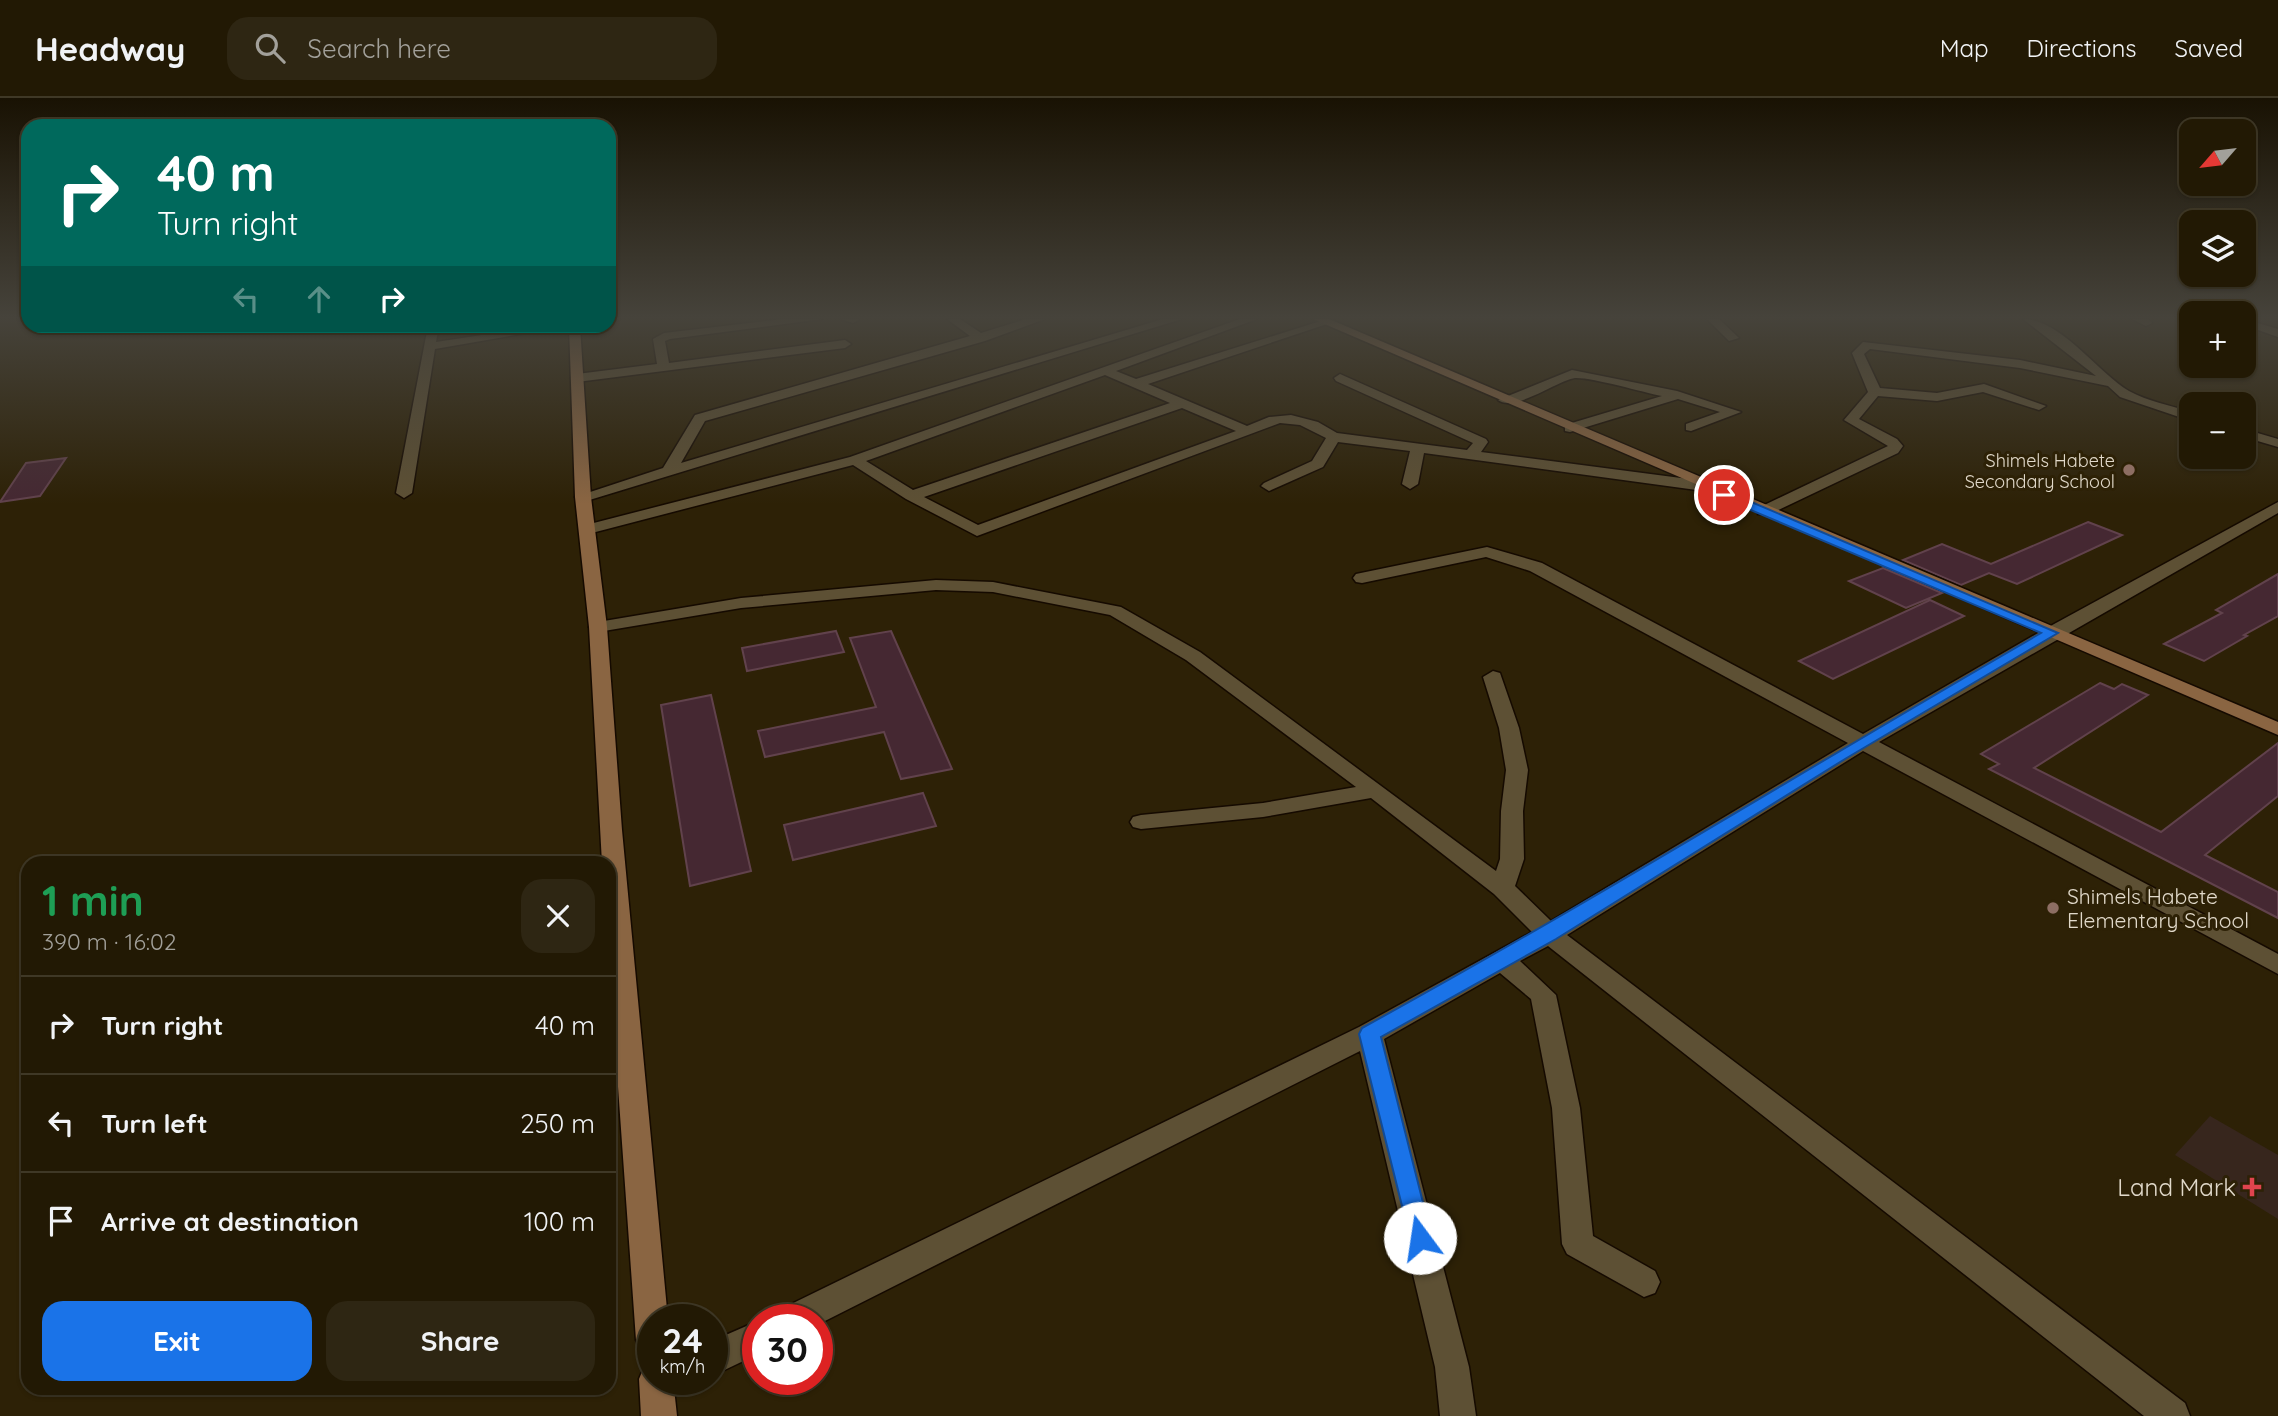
<!DOCTYPE html>
<html lang="en">
<head>
<meta charset="utf-8">
<style>
  body { margin:0; font-family:Quicksand,sans-serif; background:#2e2613; color:#f1f3f6; height:100vh; display:flex; flex-direction:column; font-size:26px; white-space:nowrap }
  * { box-sizing:border-box; margin:0 }
  p { font-size:23px; color:#a2a09a }
  .icon { flex:none; width:38px; height:38px; fill:none; stroke:currentColor; stroke-width:2; stroke-linecap:round; stroke-linejoin:round }
  .map { position:relative; flex:1; overflow:hidden }
  .side { position:absolute; left:21px; top:758px; width:595px; height:539px; display:flex; flex-direction:column; background:#221904; border-radius:21px; box-shadow:0 2px 5px #0004,0 0 0 2px #3f3826 }
  .side>* { flex:none }
  .banner { position:absolute; left:21px; top:21px; width:595px; height:214px; border-radius:21px; box-shadow:0 2px 5px #0004,0 0 0 2px #3f3826; background:#00695c; color:#fff; overflow:hidden }
  .needle { width:46px; rotate:242deg }
  .buttons { position:absolute; left:2179px; top:21px; display:grid; gap:14px }
  .buttons a { display:grid; place-items:center; width:77px; height:77px; border-radius:14px; background:#221904; box-shadow:0 2px 5px #0004,0 0 0 2px #3f3826; font-size:35px }
  .speed { position:absolute; left:637px; top:1206px; display:flex; gap:14px; font-size:35px; font-weight:700; text-align:center }
  .speed>* { display:grid; place-content:center; width:91px; height:91px; border-radius:50%; background:#221904; box-shadow:0 2px 5px #0004,0 0 0 2px #3f3826; line-height:1 }
  .speed small { font-size:18px; font-weight:400 }
  .speed .limit { border:10px solid #d22; background:#fff; color:#111 }
  .pin { position:absolute; display:grid; place-items:center; width:60px; height:60px; color:#fff; margin:-30px; border:4px solid #fff; border-radius:50%; box-shadow:0 2px 7px #0007 }
  .me { position:absolute; width:77px; margin:-38px; rotate:346deg; stroke-linejoin:round; filter:drop-shadow(0 0 5px #0008) }
  .turn { display:flex; align-items:center; gap:24px; height:147px; padding:0 21px; font-size:32px }
  .turn .icon { width:91px; height:91px; stroke-width:2.5 }
  .turn b { display:block; font-size:49px; line-height:60px }
  .lanes { display:flex; align-items:center; height:66px; padding:0 21px; background:#0003; justify-content:center; gap:35px; direction:ltr }
  .lanes .off { opacity:.35 }
  .round { display:grid; place-items:center; flex:none; width:74px; height:74px; border-radius:21px; background:#2e2613 }
  .headline { display:flex; align-items:center; justify-content:space-between; height:119px; padding:0 21px }
  h1 { font-size:42px; font-weight:700; line-height:52px; color:#1e9e55 }
  .button { display:flex; gap:14px; margin-top:auto; padding:14px 21px }
  .button a { flex:1; height:80px; border-radius:21px; background:#1a73e8; color:#fff; font-size:28px; font-weight:700; line-height:80px; text-align:center }
  .button a+a { background:#2e2613; color:#f1f3f6 }
  ul { padding:0; list-style:none }
  li { display:flex; align-items:center; gap:21px; height:98px; padding:0 21px; border-top:2px solid #3f3826 }
  li div { flex:1 }
  li b { display:block; font-size:26px }
  li em { font-style:normal }
  header { display:flex; align-items:center; gap:42px; box-sizing:border-box; height:98px; padding:0 35px; background:#221904; border-bottom:2px solid #3f3826 }
  header strong { font-size:33px }
  nav { display:flex; gap:38px; margin-inline-start:auto; font-size:24px }
  .search { width:490px; height:63px; background:#2e2613; display:flex; align-items:center; gap:18px; box-sizing:border-box; padding:0 24px; border-radius:21px; color:#a2a09a; font-size:26px }
  .map>svg:first-child { display:block }
</style>
</head>
<body>
<header>
<strong>Headway</strong>
<div class="search"><svg class="icon" aria-label="search" viewBox="0 0 24 24"><circle cx="10" cy="10" r="6"/><path d="M15 15l6 6"/></svg>Search here</div>
<nav><a>Map</a><a>Directions</a><a>Saved</a></nav>
</header>
<div class="map">
<svg width="2278" height="1318" viewBox="0 0 2278 1318">
  <rect width="100%" height="100%" fill="#2d2106"/>
  <!-- medical -->
  <path fill="#37261d" d="M2210 1018 2278 1057V1121L2175 1057Z"/>
  <!-- building -->
  <path fill="#452832" stroke="#61424c" stroke-width="2" d="M66 360 40 398 0 404 26 365Z
    M2088 424 2122 437 2017 486 1989 475 1961 487 1903 462 1942 446 1991 466Z
    M1883 470 1942 495 1906 510 1849 483Z
    M2278 476V518L2244 537 2247 538 2204 563 2164 546 2222 515 2216 512Z
    M1930 502 1964 518 1833 581 1799 563Z
    M836 533 844 554 747 573 742 550Z
    M891 533 952 671 901 681 884 634 765 659 758 633 876 609 850 540Z
    M2100 585 2114 591 2122 586 2148 597 2034 670 2161 734 2278 645V698L2205 757 2278 794V820L1989 671 1999 666 1981 656Z
    M711 597 751 773 690 788 661 607Z
    M923 695 936 728 793 762 784 727Z"/>
  <g fill="none" stroke-linecap="round" stroke-linejoin="round">
    <!-- street casing -->
    <g stroke="#150a00" stroke-width="3">
      <path id="street" d="M783 221H822L670 241 665 243 669 265 845 242 851 246 845 250 577 284 571 280 577 276 657 266 653 241 664 235Z
        M841 221H858L859 222 853 225Z
        M947 221H960L981 235 1026 221H1045L985 243 705 323 681 365 1163 221H1182L583 404 575 399 663 370 695 317 970 238Z
        M1240 221H1257L1116 273 1136 281 1327 221V226L1148 286 1247 328 1269 319 1291 317 1318 324 1337 335 1467 352 1473 345 1336 283 1334 280 1340 276 1486 341 1488 344 1481 354 1704 383 1712 388 1704 393 1424 355 1418 386 1410 391 1402 386 1410 353 1338 344 1323 369 1269 393 1261 388 1264 385 1312 363 1326 340 1300 327 1280 325 977 438 906 401 853 367 588 436 580 431 582 428 850 359ZM1105 277 1170 305 913 392 866 363ZM1182 310 1236 333 978 427 924 399Z
        M1707 221H1719L1739 240 1729 243Z
        M2023 221C2061 221 2097 274 2129 293 2147 303 2172 308 2191 314V323L2120 299 2108 288 2020 270 1870 251 1864 256 1880 290 1937 295 1984 286 2046 308 2039 312 1983 294 1937 303 1878 298 1859 321 1897 341 1903 348 1898 355 1770 416H1758V410L1888 348 1844 322 1868 294 1852 255 1863 244 2020 262 2096 278Z
        M2132 221H2148L2152 225 2146 228Z
        M2244 221 2278 231V239L2244 227Z
        M428 228H439L436 244 542 228H567L435 251 412 395 404 400 396 395Z
        M1572 272 1677 293 1741 314 1691 333 1686 332V326L1720 314 1678 301 1570 334 1565 333V327L1662 298C1642 294 1591 279 1575 280 1558 282 1514 315 1498 302Z
        M2244 331 2278 341V349L2244 339Z
        M2278 404V415L1879 644 2278 856V876L1863 653 1567 837 2185 1305 2190 1318H2144L1548 848 1520 863 1556 897 1580 1010 1593 1138 1655 1173 1660 1184 1655 1195 1644 1199 1567 1156 1562 1146 1552 1010 1531 901 1500 875 1384 941 1469 1269 1476 1318H1440L1435 1269 1360 953 817 1227V1222H777L781 1211 1359 929 1532 834 1494 796 1371 700 1263 719 1141 731 1133 729 1130 724 1133 719 1141 717 1263 705 1356 689 1186 562 1110 517 993 494 936 492 741 510 598 534 589 529 592 525 741 500 936 482 993 484 1121 509 1200 554 1496 773 1500 761 1501 713 1506 672 1499 630 1483 579 1493 573 1500 575 1519 630 1528 672 1523 713 1524 761 1515 788 1551 823 1848 645 1530 473 1486 459 1362 485 1356 484 1353 480 1356 476 1487 449 1542 465 1863 636 2045 531Z
        M758 1223V1256L712 1278V1243Z"/>
    </g>
    <!-- secondary casing -->
    <g stroke="#150a00" stroke-width="3">
      <path id="secondary" d="M1313 221H1329L2278 624V637Z
        M569 228H580L591 399 607 529 622 732 668 1222H653V1258L641 1254 636 1242 609 862V765H602L589 529 575 399Z
        M653 1265V1281H673L677 1318H641L639 1281 644 1269Z"/>
    </g>
    <!-- street -->
    <use href="#street" fill="#5d5034" fill-rule="evenodd"/>
    <!-- secondary -->
    <use href="#secondary" fill="#8a6542" fill-rule="evenodd"/>
  </g>
  <!-- sky -->
  <linearGradient id="sky" x2="0" y2="1"><stop stop-color="#191203"/><stop offset="0.54" stop-color="#46433b"/><stop offset="1" stop-color="#46433b" stop-opacity="0"/></linearGradient>
  <rect width="2278" height="406" fill="url(#sky)"/>
  <!-- route -->
  <path fill="#1a73e8" stroke="#114b97" stroke-width="2" d="M1720 394H1728L2058 535 1845 661 1556 841 1381 939 1432 1140 1429 1148 1420 1151 1412 1148 1359 936 1362 930C1592 804 1814 666 2041 535L1720 399Z"/>
  <!-- markers -->
  <g fill="#8d6e63" stroke="#2d2106" stroke-width="2.5">
    <circle cx="2129" cy="372" r="7"/>
    <circle cx="2053" cy="810" r="7"/>
  </g>
  <path fill="#e0444e" stroke="#2d2106" stroke-width="2.5" d="M2248.5 1078.5h7v7h7v7h-7v7h-7v-7h-7v-7h7z"/>
  <g text-anchor="middle" dominant-baseline="central" stroke-width="6" stroke-linejoin="round" paint-order="stroke">
    <!-- far-poi labels -->
    <g font-size="18" fill="#e1d9ca" stroke="#2d2106" text-anchor="end">
      <text x="2115" y="362">Shimels Habete<tspan x="2115" dy="21">Secondary School</tspan></text>
    </g>
    <!-- poi labels -->
    <g font-size="21" fill="#e1d9ca" stroke="#2d2106" text-anchor="start">
      <text x="2067" y="798">Shimels Habete<tspan x="2067" dy="24">Elementary School</tspan></text>
    </g>
    <!-- near-poi labels -->
    <g font-size="24" fill="#e1d9ca" stroke="#2d2106" text-anchor="end">
      <text x="2236" y="1089">Land Mark</text>
    </g>
  </g>
</svg>
<div class="buttons">
<a><svg class="needle" viewBox="-14 -14 28 28"><path d="M0-13l5 13h-10z" fill="#e53935"/><path d="M0 13l5-13h-10z" fill="#a2a09a"/></svg></a>
<a><svg class="icon" aria-label="layers" viewBox="0 0 24 24"><path d="M12 4l9 5-9 5-9-5zM3 14l9 5 9-5"/></svg></a>
<a>+</a>
<a>−</a>
</div>
<div class="speed"><div>24<small>km/h</small></div><div class="limit">30</div></div>
<div class="pin" style="left:1724px;top:397px;background:#d93025"><svg class="icon" aria-label="arrive" viewBox="0 0 24 24"><path d="M6 21V4h12l-3 4 3 4H6"/></svg></div>
<svg class="me" style="left:1420px;top:1140px" viewBox="-20 -20 40 40"><circle r="19" fill="#fff"/><path d="M0-13L10 11 0 6-10 11z" fill="#1a73e8"/></svg>
<div class="banner">
<div class="turn"><svg class="icon" aria-label="right" viewBox="0 0 24 24"><path d="M7 20v-9h11M14 6l5 5-5 5"/></svg><div><b>40 m</b>Turn right</div></div>
<div class="lanes"><svg class="icon off" aria-label="left" viewBox="0 0 24 24"><path d="M17 20v-9H6M10 6l-5 5 5 5"/></svg><svg class="icon off" aria-label="ahead" viewBox="0 0 24 24"><path d="M12 20V5M6 11l6-6 6 6"/></svg><svg class="icon" aria-label="right" viewBox="0 0 24 24"><path d="M7 20v-9h11M14 6l5 5-5 5"/></svg></div>
</div>
<section class="side">
<div class="headline"><div><h1>1 min</h1><p>390 m · 16:02</p></div><a class="round"><svg class="icon" aria-label="close" viewBox="0 0 24 24"><path d="M6 6l12 12M18 6L6 18"/></svg></a></div>
<ul>
<li><svg class="icon" aria-label="right" viewBox="0 0 24 24"><path d="M7 20v-9h11M14 6l5 5-5 5"/></svg><div><b>Turn right</b></div><em>40 m</em></li>
<li><svg class="icon" aria-label="left" viewBox="0 0 24 24"><path d="M17 20v-9H6M10 6l-5 5 5 5"/></svg><div><b>Turn left</b></div><em>250 m</em></li>
<li><svg class="icon" aria-label="arrive" viewBox="0 0 24 24"><path d="M6 21V4h12l-3 4 3 4H6"/></svg><div><b>Arrive at destination</b></div><em>100 m</em></li>
</ul>
<div class="button"><a>Exit</a><a>Share</a></div>
</section>
</div>
</body>
</html>
